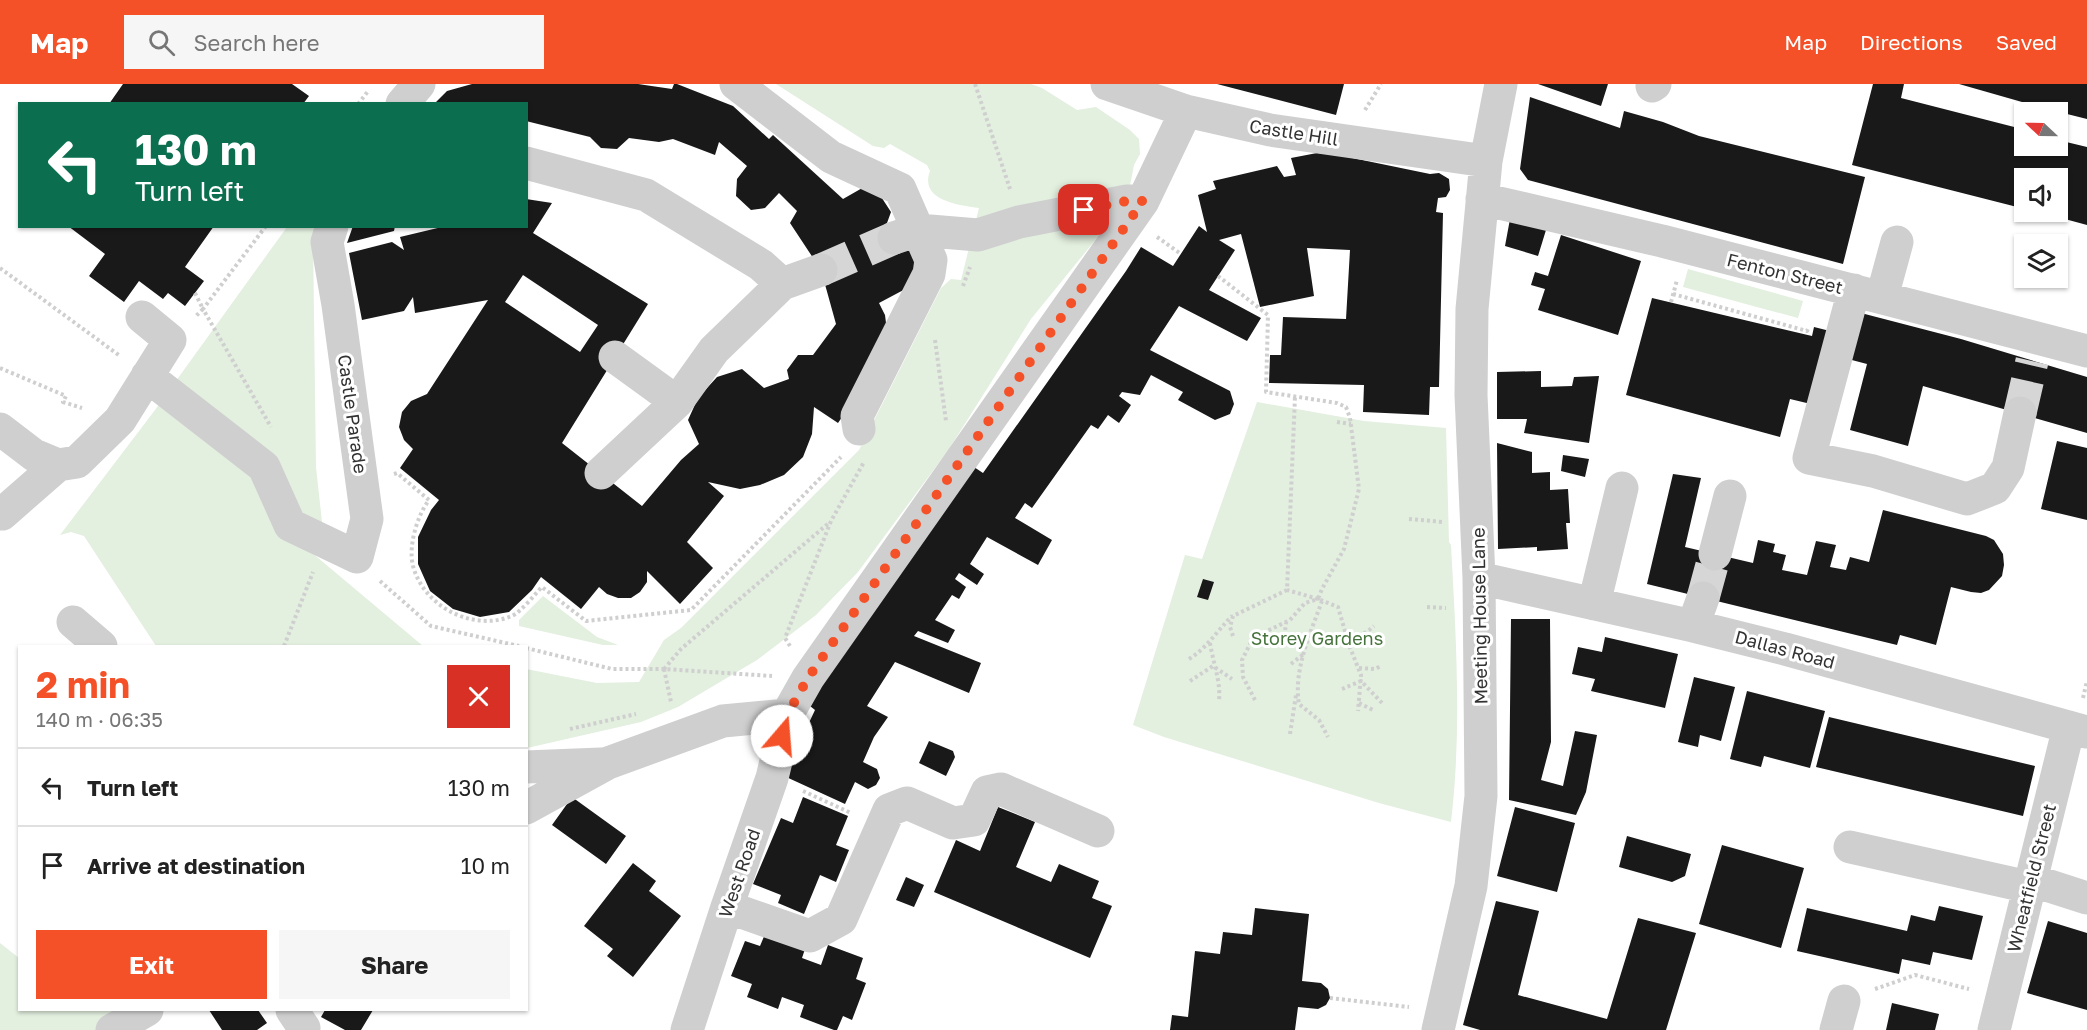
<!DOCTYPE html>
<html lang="en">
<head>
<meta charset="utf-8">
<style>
  body { margin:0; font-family:"Golos Text",sans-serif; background:#f6f6f6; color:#222; height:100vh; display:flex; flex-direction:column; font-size:22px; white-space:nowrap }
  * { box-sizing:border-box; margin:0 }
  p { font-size:20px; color:#767676 }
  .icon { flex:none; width:33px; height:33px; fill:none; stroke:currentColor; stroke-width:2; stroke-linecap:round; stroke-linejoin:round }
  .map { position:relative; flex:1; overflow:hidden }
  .side { position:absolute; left:18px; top:561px; width:510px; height:366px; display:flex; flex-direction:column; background:#fff; border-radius:0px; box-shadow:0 2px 4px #0004 }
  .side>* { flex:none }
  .top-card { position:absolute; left:18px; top:18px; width:510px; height:126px; border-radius:0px; box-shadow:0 2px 4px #0004; background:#0b6e4f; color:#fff; overflow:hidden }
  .needle { width:39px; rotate:292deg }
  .buttons { position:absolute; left:2014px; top:18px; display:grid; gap:12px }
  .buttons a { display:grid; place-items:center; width:54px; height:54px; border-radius:0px; background:#fff; box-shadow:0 2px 4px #0004; font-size:30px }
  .pin { position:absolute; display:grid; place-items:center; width:51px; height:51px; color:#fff; margin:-26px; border-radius:12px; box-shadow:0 3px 9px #0006 }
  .me { position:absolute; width:66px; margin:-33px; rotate:18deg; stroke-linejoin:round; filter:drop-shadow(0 0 4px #0008) }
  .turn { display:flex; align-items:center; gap:21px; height:126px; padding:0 18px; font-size:27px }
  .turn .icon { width:78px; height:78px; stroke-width:2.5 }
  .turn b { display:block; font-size:42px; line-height:51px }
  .round { display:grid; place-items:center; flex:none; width:63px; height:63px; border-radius:0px; background:#f6f6f6 }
  .summary { display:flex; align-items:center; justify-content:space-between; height:102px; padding:0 18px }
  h1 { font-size:36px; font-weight:700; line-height:45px; color:#f55128 }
  .cta { display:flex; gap:12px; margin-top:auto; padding:12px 18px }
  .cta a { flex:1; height:69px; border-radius:0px; background:#f55128; color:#fff; font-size:24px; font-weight:700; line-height:69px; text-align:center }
  .cta a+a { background:#f6f6f6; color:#222 }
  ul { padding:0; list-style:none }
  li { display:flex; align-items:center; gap:18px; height:78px; padding:0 18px; border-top:2px solid #e0e0e0 }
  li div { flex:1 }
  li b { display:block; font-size:22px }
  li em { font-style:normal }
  header { display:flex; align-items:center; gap:36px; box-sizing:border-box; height:84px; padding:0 30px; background:#f55128; color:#fff }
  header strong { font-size:28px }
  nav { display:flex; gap:33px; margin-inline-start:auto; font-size:21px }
  .search { width:420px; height:54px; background:#f6f6f6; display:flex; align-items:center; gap:15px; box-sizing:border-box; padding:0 21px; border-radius:0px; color:#767676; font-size:22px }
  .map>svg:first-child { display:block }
</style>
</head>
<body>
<header>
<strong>Map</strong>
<div class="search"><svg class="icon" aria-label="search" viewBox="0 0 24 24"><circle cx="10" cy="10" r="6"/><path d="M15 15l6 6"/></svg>Search here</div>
<nav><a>Map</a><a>Directions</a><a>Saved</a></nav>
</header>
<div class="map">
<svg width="2087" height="946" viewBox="0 0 2087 946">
  <rect width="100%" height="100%" fill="#fff"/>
  <!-- green -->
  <path fill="#e3efdf" d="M776 0H1031L1042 4 1077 26 1096 23 1130 46 1139 55 1140 70 1134 81 1127 117 1031 235 949 365 858 488 816 531 757 576 678 623 641 638 527 664 526 585 597 599 639 598 664 556 681 544 859 366 941 204 951 195 961 196 979 124C958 121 919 116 930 87L927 81 890 60 884 64 873 62Z
    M287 143H318L313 156 316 383 322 438 311 468 423 562H156L84 452 71 448 60 451 155 326Z
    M1688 185 1803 217 1798 234 1683 203Z
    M1257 318 1364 337 1446 344 1449 458 1451 461C1456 553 1462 646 1451 738L1379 719 1164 653 1133 641 1185 471 1202 475Z
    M543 512 597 553 618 561H603L519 542V536Z
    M0 859 19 874 20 926H125L96 946H0Z"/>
  <!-- building -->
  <path fill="#191919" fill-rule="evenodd" d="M123 0H292L309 12 303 20H109Z
    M472 0H638L672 5 674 0H677L733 22 769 55 773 51 843 115 864 103 878 108 891 128 887 139 899 165 910 167 921 185 911 202 879 219 885 231 887 247 862 304 838 339 814 323 812 350 803 373 784 391 760 401 740 405 708 398 724 412 687 458 713 484 680 520 647 487V498L640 508 631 514H618L607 510 599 503 581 525 541 493 532 506 509 528 480 533 453 525 430 507 418 480V453L431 426 439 416 400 384 413 365 404 356 399 343 402 328 411 317 427 310 488 216 415 229 413 213 404 227 362 236 349 169 392 158 404 166 400 153 446 142H526V115L552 119 533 149 648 220 562 359 642 422 681 376 699 360 688 336 698 314 717 293 742 285 764 304 789 295 787 286 798 271H813L836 240 821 186 790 139 797 127 779 109 765 124 751 126 736 112 737 95 747 82 719 58 715 71 673 55 659 58 629 54 617 65 601 64 590 53 526 37V20H434L447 7ZM523 191 598 241 580 268 505 218Z
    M1217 0H1344L1336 31Z
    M1538 0H1608L1601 22Z
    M1873 0H1904L1901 14 2022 45 2025 38V62H2058V56L2087 63V141L2039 128H2058V94H2025V125L1852 81Z
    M1959 0H2087V35L2051 26 2050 28H2027L2029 20Z
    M1530 13 1620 44 1624 27 1663 38 1699 52 1865 93 1843 180 1528 96 1520 85Z
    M1317 69 1333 70 1430 90 1439 89 1449 95 1450 106 1446 113 1438 114 1436 128 1443 129 1439 303H1430L1429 331 1363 328 1364 301 1269 299 1270 271H1281L1283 233 1346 235 1350 166 1307 164 1314 212 1260 223 1241 150 1219 156 1235 166 1209 206 1261 234 1247 257 1179 222 1150 266 1230 307 1234 320 1230 330 1215 336 1178 316 1183 308 1151 291 1140 311 1122 308 1119 312 1131 321 1119 339 1108 331 1098 345 1091 341 1032 424 1025 419 1015 434 1052 456 1038 481 987 453 970 480 984 490 977 501 959 489 955 495 966 503 959 515 952 511 935 536 955 546 948 559 918 547 914 552 981 579 969 609 895 578 867 622 888 633 874 653 863 678 877 685 880 694 876 701 868 705 855 698 845 720 784 692 815 626 810 622 834 581 974 383 983 389 1126 187 1141 163 1173 182 1199 142 1207 148 1198 111 1216 105 1213 97 1277 82 1284 93 1296 91 1291 74Z
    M1510 135 1546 146 1538 172 1505 162Z
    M68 142H214L185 183 204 197 185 222 168 209 163 215 139 197 124 218 89 192 105 170Z
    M353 142H395L394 147 347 159Z
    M1561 151 1641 177 1618 251 1538 226 1545 205 1531 201 1535 188 1548 192Z
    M1652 214 1812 252 1814 243 1834 248 1815 321 1790 315 1780 353 1626 311Z
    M1861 229 1961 255 2087 293V349L1923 302 1908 362 1850 346 1867 280 1848 275Z
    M1541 287V303L1572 302 1574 293 1599 292 1589 359 1524 349 1527 335H1497V288Z
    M2057 357 2087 364V436L2041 425Z
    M1497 359 1532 368V389L1550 388V406L1568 405 1570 439H1566L1568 465 1537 467V463L1498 465Z
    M1563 371 1589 375 1585 393 1561 387Z
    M1673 390 1701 394 1685 463 1753 479 1758 456 1775 460 1773 468 1786 471 1782 486 1807 491 1816 457 1836 461 1830 483 1846 486 1850 473 1869 478 1883 426 1986 452 1994 456 2003 470 2004 481 2002 492 1989 506 1981 509 1971 508 1951 503 1936 561 1900 551 1897 561 1647 500Z
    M1203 495 1214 498 1208 516 1197 513Z
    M1511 535H1550L1551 658 1541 696 1563 702 1575 647 1597 651 1586 708 1576 731 1509 716Z
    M1605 553 1678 570 1665 624 1591 607 1595 595 1572 590 1578 563 1602 568Z
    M1694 593 1735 603 1721 657 1700 651 1698 663 1678 658Z
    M1747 607 1825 627 1810 684 1764 672 1761 683 1730 675Z
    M1829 633 2035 682 2023 732 1816 683Z
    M929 657 953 667 955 673 946 692 919 679Z
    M572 713 626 752 606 780 552 741Z
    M803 713 848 732 836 761 849 766 836 798 820 791 804 830 778 819 781 811 753 800 781 734 793 739Z
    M998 723 1035 738 1016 783 1051 798 1059 780 1099 797 1092 814 1112 822 1090 874 934 808 956 756 980 767Z
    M1515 723 1575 739 1557 808 1497 792Z
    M1627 752 1691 770 1685 792 1672 798 1619 783Z
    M1722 761 1804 784 1781 864 1699 840Z
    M633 779 656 797 649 807 681 832 633 893 607 872 613 865 584 842Z
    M906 793 924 801 914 823 896 816Z
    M1496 817 1539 827 1518 911 1607 935 1638 834 1696 849 1666 946H1480L1463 941Z
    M1939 822 1983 832 1972 876 1933 868 1930 881 1902 875 1899 890 1797 867 1807 824 1907 847 1911 831 1935 837Z
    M1255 824 1309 830 1302 897 1321 899 1328 905 1330 914 1326 921 1318 925 1298 923 1295 946H1170L1172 931 1188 933 1195 867 1220 870 1223 848 1252 851Z
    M2048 837 2087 849V926L2027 909Z
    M765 850 805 865 802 874 821 881 828 861 863 874 856 895 866 899 852 936 843 932 837 946H834L800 933 804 921 782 913 778 925 747 913 752 900 731 892 745 857 760 862Z
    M1892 919 1939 930 1935 946H1886Z
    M209 926H258L267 939 257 946H222Z
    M325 926H373L361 946H345L321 933Z"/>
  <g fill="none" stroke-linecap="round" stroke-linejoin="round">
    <!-- minor-tunnel -->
    <path stroke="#d6d6d6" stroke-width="33" stroke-dasharray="33 16" stroke-linecap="butt" d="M821 186 894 154
      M2020 329 2032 277
      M1703 514 1715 470"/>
    <!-- path -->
    <path stroke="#cfcfcf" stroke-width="4" stroke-dasharray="3 3" stroke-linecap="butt" d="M975 0 1010 105
      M358 20 369 6
      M1365 26 1381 0
      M266 142 203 225 271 343
      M1157 153 1181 170
      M0 184 120 272
      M1218 192 1268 231 1266 308 1337 319 1346 323 1350 334 1359 405 1344 465 1322 505 1318 515 1338 523 1349 561 1361 591 1358 627
      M963 202 970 183
      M195 209 203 225 195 233
      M1673 210 1807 247 1808 245
      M1671 218 1677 196
      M935 256 946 337
      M0 284 66 312 63 318 82 324
      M1337 338 1351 340
      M394 390 397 389 429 416C417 432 408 462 413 482 424 523 473 548 512 532 521 528 535 510 542 503L586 537 691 526 841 373
      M1409 435 1443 438
      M380 497 431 542 519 562
      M1322 517C1311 548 1293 586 1299 620L1319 636 1328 653
      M1427 523 1446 524
      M1346 551C1359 553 1365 550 1374 542
      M1233 552 1230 543 1233 532 1287 506
      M1210 559C1213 578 1221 598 1219 617
      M284 562 313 488
      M790 562 785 554 831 437 864 378
      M526 564 612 585H664L772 592
      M1283 564 1286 539
      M1189 575C1208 563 1216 548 1232 532
      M1291 580 1305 569
      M1359 584 1375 585 1381 582
      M664 585 681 565 830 438
      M664 585 671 618
      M1190 597 1213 582 1232 595
      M1342 605 1361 597 1383 620
      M2083 614 2087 597
      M1255 616 1243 593 1242 576 1250 560 1263 549 1290 536 1305 519 1318 515 1287 506 1295 312
      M1359 619 1373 626
      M570 645 636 630
      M1290 650 1296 611
      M803 707 851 729
      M1875 905 1915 891 1969 905
      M1330 914 1409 923"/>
    <!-- minor -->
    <path stroke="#cfcfcf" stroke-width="33" d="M736 0 831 73 900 105 931 176 929 190 857 332 859 345
      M1107 0 1186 27 1270 46 1486 77
      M1652 2 1655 0
      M402 20 419 0
      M526 79 646 111 761 181 782 200
      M1482 115 1662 157 2087 267
      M894 154 918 146 978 151 1019 138 1127 117H1143
      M1854 206 1809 374 1873 387 1967 415 1995 404 2008 384 2020 329
      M1882 213 1897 158
      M615 273 677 318
      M147 292 264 383 290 441 357 473 367 435 338 221 327 158 332 142
      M0 345 34 371 58 381 77 378 120 336 170 256 142 233
      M601 389 677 318 714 266 782 200 821 186
      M2 430 58 381
      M1715 470 1730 412
      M1479 494 1693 542 1785 565 2087 648
      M1594 520 1622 404
      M73 538 101 562
      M1693 542 1703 514
      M526 683 601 680
      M526 724 608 679 723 637 787 631
      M1850 763 2029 803
      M2031 796 2087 814
      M727 823 810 852 841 835 889 726 907 719 953 739 974 736 987 708 1001 705 1098 747
      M292 926 304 944
      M112 946 147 926
      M687 946 727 823 772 694 787 631 808 594 1143 117 1186 27
      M1438 946 1471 802 1481 712 1479 494 1471 311 1472 225 1486 77 1501 0
      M1836 946 1844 917
      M1994 946 2069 643"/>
  </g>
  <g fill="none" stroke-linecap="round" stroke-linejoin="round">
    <!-- route -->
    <path stroke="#f55128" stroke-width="10" stroke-dasharray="0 18" d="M782 652 787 631 808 594 1143 117H1127L1084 126"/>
  </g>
  <g text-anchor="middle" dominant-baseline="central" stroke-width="6" stroke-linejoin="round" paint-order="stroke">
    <!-- street labels -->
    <g font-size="18" fill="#323232" stroke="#fff">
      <text transform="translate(1294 48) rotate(9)">Castle Hill</text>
      <text transform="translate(1785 189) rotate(14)">Fenton Street</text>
      <text transform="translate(353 330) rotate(82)">Castle Parade</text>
      <text transform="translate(1479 532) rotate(-91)">Meeting House Lane</text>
      <text transform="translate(1785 565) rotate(15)">Dallas Road</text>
      <text transform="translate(739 789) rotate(-71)">West Road</text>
      <text transform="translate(2031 794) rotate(-76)">Wheatfield Street</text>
    </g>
    <!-- park labels -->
    <g font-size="18" fill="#45723a" stroke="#fff">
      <text x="1317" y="554">Storey Gardens</text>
    </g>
  </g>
</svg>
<div class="buttons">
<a><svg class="needle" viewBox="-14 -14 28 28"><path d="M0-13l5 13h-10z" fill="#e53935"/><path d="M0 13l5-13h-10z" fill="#767676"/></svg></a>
<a><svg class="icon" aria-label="sound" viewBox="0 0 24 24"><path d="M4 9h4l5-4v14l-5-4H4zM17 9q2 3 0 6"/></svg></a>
<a><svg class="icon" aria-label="layers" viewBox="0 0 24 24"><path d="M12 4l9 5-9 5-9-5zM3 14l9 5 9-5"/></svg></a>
</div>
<div class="pin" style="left:1084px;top:126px;background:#d93025"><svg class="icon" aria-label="arrive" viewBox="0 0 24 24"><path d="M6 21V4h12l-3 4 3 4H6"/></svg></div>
<svg class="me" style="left:782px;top:652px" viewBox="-20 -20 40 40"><circle r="19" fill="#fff"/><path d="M0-13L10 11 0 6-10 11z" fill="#f55128"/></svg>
<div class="top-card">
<div class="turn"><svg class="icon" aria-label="left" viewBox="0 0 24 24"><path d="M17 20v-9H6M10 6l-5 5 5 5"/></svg><div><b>130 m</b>Turn left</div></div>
</div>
<section class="side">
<div class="summary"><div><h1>2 min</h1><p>140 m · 06:35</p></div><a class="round" style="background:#d93025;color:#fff"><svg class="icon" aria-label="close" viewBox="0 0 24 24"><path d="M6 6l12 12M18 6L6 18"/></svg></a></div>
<ul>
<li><svg class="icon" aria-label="left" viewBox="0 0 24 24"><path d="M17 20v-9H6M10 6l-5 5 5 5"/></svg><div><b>Turn left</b></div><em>130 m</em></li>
<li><svg class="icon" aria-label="arrive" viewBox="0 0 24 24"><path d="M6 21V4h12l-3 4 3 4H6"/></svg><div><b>Arrive at destination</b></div><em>10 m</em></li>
</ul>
<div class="cta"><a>Exit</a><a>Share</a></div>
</section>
</div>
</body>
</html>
